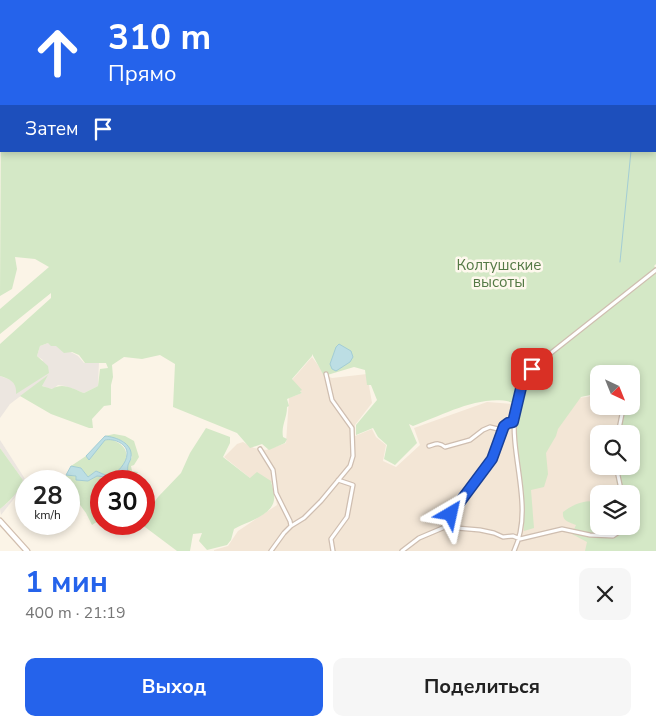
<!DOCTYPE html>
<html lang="ru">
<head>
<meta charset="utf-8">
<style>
  body { margin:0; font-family:"Nunito Sans",sans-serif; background:#f6f6f6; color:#222; height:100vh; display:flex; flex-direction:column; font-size:19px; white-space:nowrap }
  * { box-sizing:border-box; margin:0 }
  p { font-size:16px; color:#767676 }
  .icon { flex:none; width:28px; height:28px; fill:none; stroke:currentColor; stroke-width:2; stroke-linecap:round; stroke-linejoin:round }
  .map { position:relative; height:551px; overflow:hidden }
  .drawer { display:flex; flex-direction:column; background:#fff; flex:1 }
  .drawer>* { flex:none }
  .banner { position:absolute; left:0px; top:0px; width:656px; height:152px; box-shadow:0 2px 8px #0003; background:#2563eb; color:#fff; overflow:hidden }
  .needle { width:32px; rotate:137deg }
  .buttons { position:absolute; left:590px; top:365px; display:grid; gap:10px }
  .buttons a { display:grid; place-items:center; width:50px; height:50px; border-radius:10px; background:#fff; box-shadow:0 2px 8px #0003; font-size:25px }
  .speed { position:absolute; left:15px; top:470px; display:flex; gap:10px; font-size:25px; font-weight:700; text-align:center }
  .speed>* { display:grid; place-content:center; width:65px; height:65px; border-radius:50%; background:#fff; box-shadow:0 2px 8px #0003; line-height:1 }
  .speed small { font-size:12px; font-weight:400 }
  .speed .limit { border:8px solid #d22; background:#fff; color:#111 }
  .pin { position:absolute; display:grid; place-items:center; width:42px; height:42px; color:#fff; margin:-21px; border-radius:10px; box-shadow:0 2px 8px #0006 }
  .me { position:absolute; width:55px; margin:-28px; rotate:36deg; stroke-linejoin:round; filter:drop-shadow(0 0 4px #0008) }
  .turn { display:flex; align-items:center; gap:18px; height:105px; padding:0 25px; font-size:22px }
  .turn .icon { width:65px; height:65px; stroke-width:2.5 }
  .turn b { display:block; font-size:35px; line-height:42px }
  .then { display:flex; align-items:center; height:48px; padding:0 25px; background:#0003; gap:10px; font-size:19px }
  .round { display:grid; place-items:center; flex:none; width:52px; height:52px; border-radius:10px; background:#f6f6f6 }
  .overview { display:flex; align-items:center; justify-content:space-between; height:85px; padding:0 25px }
  h1 { font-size:30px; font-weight:700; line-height:38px; color:#2563eb }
  .cta { display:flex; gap:10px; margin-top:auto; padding:10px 25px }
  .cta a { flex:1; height:58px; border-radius:10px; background:#2563eb; color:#fff; font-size:20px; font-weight:700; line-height:58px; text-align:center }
  .cta a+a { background:#f6f6f6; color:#222 }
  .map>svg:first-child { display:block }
</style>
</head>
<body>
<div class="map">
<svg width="656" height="551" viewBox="0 0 656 551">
  <rect width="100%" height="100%" fill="#fbf4e7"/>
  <!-- residential -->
  <path fill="#f3e6d6" d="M312 357 326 376 332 378 367 374 372 403 355 425V436L372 429 376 437 386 445 383 461 396 467 420 445 414 428 487 402 513 404 587 397 599 394V406H631V434H599V466H631V494H599V526L588 551H214V550L228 546 238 531 277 505 273 484 261 476 250 478 224 457 237 444 243 442 254 448 266 450 286 443 289 398 302 393 291 381Z"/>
  <!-- industrial -->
  <path fill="#ece6e0" d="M48 343 60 346 78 356 84 363 99 362 98 386 84 393 65 386 58 385 53 389 47 388 41 385 47 376 10 404 0 418V376L11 380 17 387 16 393 43 360 37 356 40 346Z
    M0 440 25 479 24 486 1 515 0 509 11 500 23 480 0 448Z"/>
  <!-- green -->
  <path fill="#d4e8c6" d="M0 0H163L1 1V56Z
    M192 0H656V264L654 266 656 268V551H585L587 542 572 534 576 525C568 522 562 521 563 512 572 505 582 501 594 501L599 497V526H631V494H618L615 466H631V434H616L621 406H631V374H599V393L581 397 558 429 556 436 546 453 548 474 544 487 531 490 534 528 524 531 516 431 519 405C487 390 444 415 413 426L409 424 417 443 395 465 384 459 387 445 378 437 373 428 356 435V425L377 400 371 385H367L365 370 354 367 324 376 312 354V356L292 379 302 390 300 391 302 393 287 399 289 406 287 407C287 419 281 425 283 437L287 439 285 443 269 450 262 444 250 448 237 433 173 407 175 364 160 355 142 359 124 357 112 365 113 377 111 385V405L104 406 92 419 93 428H89L51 414 20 396 48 375 42 386 52 389C63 382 73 389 84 393L98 386 100 369 108 368 106 363H85L79 355 72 352 64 353 56 346H51L48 343 40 346 37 356 48 366 49 373 16 394C17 382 10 379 0 376V344L51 298V293L0 334V309L49 267 35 259 15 257 17 269 12 289 0 296 1 109V151H655V1H191Z
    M206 428 230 437V443L223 457 250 478 257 472 271 481C272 486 275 494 274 500 272 516 244 523 234 529L231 540 227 545 207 550 199 541 202 533 193 534 190 551H177L145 527 137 524H144V516L158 497 181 473 190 453Z
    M114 434 125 436 134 441 139 457 134 465 131 466 132 471 138 472 133 481H129L127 467 132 457 123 441 105 436Z
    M109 439C135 446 129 466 110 477L96 471 88 477 81 468 71 466 86 456 89 459 103 441Z
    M0 448 23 480C18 493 11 500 0 509Z
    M66 475 76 476V480L88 481 97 476 108 479 109 481H101V519L92 525 86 513 69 490Z"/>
  <!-- water -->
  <path fill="#bcdee4" stroke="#a3cdd5" d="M339 344 351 351 353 357 350 362 336 371 332 369 330 364 336 347Z
    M105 436C116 437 133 443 131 457 131 460 129 462 128 465 127 469 128 477 129 481H117L116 479 117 477 109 481 106 477 97 476 88 481 76 480V476L66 475 71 466 81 468 88 477 96 471 110 477C117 473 127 463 127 454 128 444 114 438 105 440L89 460 86 456Z"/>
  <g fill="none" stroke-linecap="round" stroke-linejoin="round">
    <!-- stream -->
    <path stroke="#a3cdd5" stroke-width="1" d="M655 64 656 63
      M655 118H656
      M620 262 631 151"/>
    <!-- street casing -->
    <g stroke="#cfbeb0" stroke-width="5.5">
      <path id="street" d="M618 434 623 409
        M429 446C436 444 439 442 445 447L470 440 483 430 490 427 502 430
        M260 449 273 470 276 493 290 521 291 526
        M616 466 622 494
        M445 527 456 506 492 459 504 426 508 423 513 422
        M271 551 284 533 291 526 304 518 321 501 350 466 353 456 352 428 332 400 326 374
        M333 551 331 539 347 517 353 485 338 480
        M402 551 419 538 445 527 480 530 494 533 503 537 513 536 520 539 562 529 590 535 613 536 619 532 622 526
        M514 551C542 492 485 419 537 364L656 270"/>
    </g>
    <!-- secondary casing -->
    <g stroke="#d1beae" stroke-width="7">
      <path id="secondary" d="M0 521 27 551"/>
    </g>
    <!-- street -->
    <use href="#street" stroke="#fff" stroke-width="3"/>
    <!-- secondary -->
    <use href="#secondary" stroke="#fff" stroke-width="4.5"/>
  </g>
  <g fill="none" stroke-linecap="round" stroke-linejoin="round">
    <!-- route casing -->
    <g stroke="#184099" stroke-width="12">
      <path id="route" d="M451 514 492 459 504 426 508 423 513 422 521 388 532 369"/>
    </g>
    <!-- route -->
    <use href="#route" stroke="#2563eb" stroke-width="9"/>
  </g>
  <g text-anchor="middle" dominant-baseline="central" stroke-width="5" stroke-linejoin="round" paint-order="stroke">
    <!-- park labels -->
    <g font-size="15" fill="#547945" stroke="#fef8ed">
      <text x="499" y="265">Колтушские<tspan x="499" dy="17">высоты</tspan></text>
    </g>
  </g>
</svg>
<div class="buttons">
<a><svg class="needle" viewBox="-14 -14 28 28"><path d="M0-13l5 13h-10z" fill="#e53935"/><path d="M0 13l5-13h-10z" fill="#767676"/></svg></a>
<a><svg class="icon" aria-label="search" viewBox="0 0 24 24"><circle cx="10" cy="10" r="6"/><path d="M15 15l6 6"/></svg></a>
<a><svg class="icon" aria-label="layers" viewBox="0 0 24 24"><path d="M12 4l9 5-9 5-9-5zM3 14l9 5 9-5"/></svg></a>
</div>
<div class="speed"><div>28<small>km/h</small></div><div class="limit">30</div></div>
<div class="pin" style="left:532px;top:369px;background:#d93025"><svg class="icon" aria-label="arrive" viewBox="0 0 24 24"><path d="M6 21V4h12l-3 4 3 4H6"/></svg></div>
<svg class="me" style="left:451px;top:514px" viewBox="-20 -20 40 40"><path d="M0-17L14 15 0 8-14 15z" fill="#2563eb" stroke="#fff" stroke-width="4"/></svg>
<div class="banner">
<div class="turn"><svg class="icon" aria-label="ahead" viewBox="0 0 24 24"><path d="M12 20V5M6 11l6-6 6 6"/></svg><div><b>310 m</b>Прямо</div></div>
<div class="then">Затем<svg class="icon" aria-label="arrive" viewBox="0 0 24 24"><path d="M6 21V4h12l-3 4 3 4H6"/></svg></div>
</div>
</div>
<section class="drawer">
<div class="overview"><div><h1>1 мин</h1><p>400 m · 21:19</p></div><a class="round"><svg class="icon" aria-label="close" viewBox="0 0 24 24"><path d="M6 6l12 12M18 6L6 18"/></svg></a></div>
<div class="cta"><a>Выход</a><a>Поделиться</a></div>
</section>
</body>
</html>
